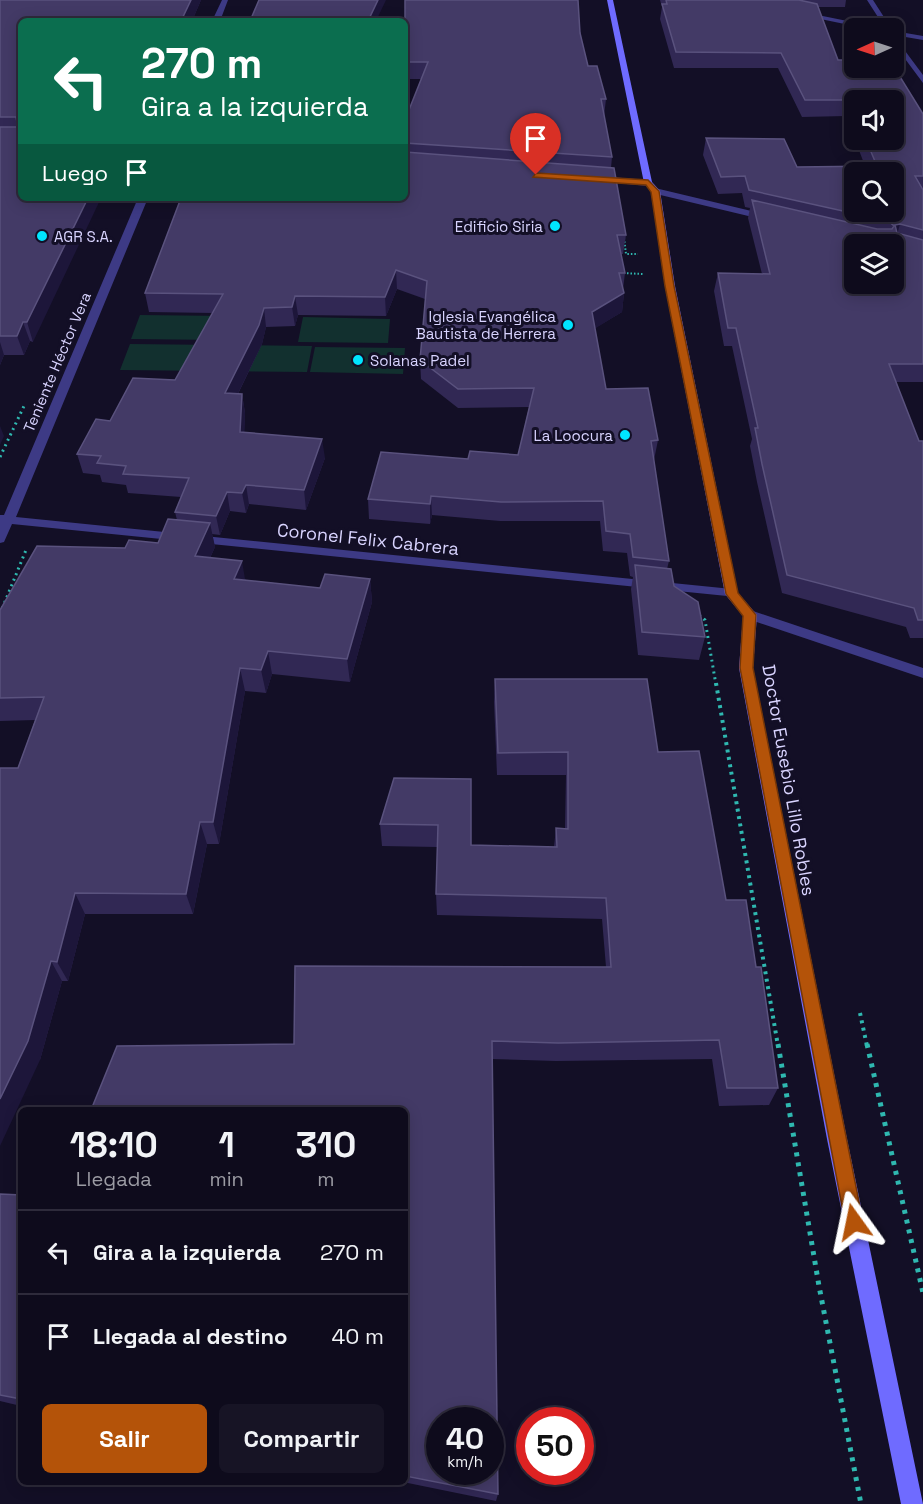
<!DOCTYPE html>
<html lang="es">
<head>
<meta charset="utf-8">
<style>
  body { margin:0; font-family:"Space Grotesk",sans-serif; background:#171425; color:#f1f3f6; height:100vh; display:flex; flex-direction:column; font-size:22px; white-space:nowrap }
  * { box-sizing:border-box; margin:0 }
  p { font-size:20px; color:#9b9ba3 }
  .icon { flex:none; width:33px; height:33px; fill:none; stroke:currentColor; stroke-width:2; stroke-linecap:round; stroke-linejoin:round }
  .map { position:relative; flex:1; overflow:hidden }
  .side { position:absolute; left:18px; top:1107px; width:390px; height:378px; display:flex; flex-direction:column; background:#0e0b1c; border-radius:9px; box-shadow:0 3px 15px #0003,0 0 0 2px #2e2b3b }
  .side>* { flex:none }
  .top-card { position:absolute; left:18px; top:18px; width:390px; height:183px; border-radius:9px; box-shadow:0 3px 15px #0003,0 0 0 2px #2e2b3b; background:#0b6e4f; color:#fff; overflow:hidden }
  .needle { width:39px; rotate:267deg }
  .fabs { position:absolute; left:844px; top:18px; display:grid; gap:12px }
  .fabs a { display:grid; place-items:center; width:60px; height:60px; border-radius:9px; background:#0e0b1c; box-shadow:0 3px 15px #0003,0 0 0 2px #2e2b3b; font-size:30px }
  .speed { position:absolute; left:426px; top:1407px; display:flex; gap:12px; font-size:30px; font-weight:700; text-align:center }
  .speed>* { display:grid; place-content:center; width:78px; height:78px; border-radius:50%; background:#0e0b1c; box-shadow:0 3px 15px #0003,0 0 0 2px #2e2b3b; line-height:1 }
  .speed small { font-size:15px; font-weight:400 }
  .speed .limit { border:9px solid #d22; background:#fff; color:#111 }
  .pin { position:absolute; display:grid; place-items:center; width:51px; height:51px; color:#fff; margin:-62px -26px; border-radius:50% 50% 50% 0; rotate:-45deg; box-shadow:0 0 6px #0007 }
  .pin .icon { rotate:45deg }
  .me { position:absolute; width:66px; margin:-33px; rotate:348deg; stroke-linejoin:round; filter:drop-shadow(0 0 4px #0008) }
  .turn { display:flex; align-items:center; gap:21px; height:126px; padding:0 24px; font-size:27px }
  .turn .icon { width:78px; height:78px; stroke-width:2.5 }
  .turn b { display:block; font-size:42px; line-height:51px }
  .then { display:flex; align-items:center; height:57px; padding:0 24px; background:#0003; gap:12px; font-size:22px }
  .eta { display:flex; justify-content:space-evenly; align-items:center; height:102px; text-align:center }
  .eta b { font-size:36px; font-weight:700; line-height:42px }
  .cta { display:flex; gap:12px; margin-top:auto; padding:12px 24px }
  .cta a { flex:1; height:69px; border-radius:9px; background:#b45309; color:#fff; font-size:24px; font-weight:700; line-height:69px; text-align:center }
  .cta a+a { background:#171425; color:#f1f3f6 }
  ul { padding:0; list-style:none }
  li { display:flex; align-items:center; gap:18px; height:84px; padding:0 24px; border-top:2px solid #2e2b3b }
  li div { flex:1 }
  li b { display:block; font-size:22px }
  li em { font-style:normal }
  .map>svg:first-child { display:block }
</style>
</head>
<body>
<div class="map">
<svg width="923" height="1504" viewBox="0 0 923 1504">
  <rect width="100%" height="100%" fill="#130f26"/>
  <!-- green -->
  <path fill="#12302f" d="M140 315 227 316 221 340 131 339Z
    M303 317 390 319 388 343 298 342Z
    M130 344 220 345 213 371 120 370Z
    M222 345 312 346 307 372 215 371Z
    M315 347 405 348 403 374 310 372Z"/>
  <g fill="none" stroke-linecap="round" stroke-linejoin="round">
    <!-- path-far3 -->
    <path stroke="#2fb8b0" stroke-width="2" stroke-dasharray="1.5 2" stroke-linecap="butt" d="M624 238 626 254H638
      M620 273 643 274"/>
    <!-- path-far2 -->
    <path stroke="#2fb8b0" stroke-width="3" stroke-dasharray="2 4" stroke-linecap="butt" d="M0 457 24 406
      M0 614 26 550
      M699 615 705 620 716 685"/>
    <!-- path-far1 -->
    <path stroke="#2fb8b0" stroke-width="4" stroke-dasharray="3 4.5" stroke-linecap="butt" d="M716 683 778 1046
      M860 1013 867 1046"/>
    <!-- path -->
    <path stroke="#2fb8b0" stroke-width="5" stroke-dasharray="4 6" stroke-linecap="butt" d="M778 1044 819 1286 861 1504
      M867 1044 923 1293"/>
    <!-- minor -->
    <path fill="#3d3a85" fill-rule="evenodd" d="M222 0H228L220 21H212Z
      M867 0H873L891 28H885Z
      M798 11 872 26 876 28H864L801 15Z
      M894 31 923 36V40L894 35Z
      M894 36 923 75V83L894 44Z
      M655 188 772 216 774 218 769 221 652 193V189Z
      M138 198H148L16 517 732 589 737 591 739 594 737 597 12 524 4 542 0 543V515H4Z
      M750 610 923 668V678L745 618 743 615 745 612Z"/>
    <!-- tertiary -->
    <path fill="#3d3a85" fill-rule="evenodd" d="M597 176 648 180 652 183 648 186 594 181 593 179Z"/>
    <!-- secondary -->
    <path fill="#6f6bff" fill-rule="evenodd" d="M607 0H613L652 182 660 191 675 286 738 593 757 615 753 668 847 1139 923 1504H901L827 1139 739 668 743 616 725 594 665 286 651 191 644 183Z"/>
  </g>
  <!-- wall -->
  <path fill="#312854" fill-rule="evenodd" d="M0 0H201L192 21H21L33 342 30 341 24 355H4L0 365Z
    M405 0 580 33 588 66 606 99 604 116 612 157 611 168 626 235 623 254H621L625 273 623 289 624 293 622 312 595 328 606 389 658 440 654 460 669 561 667 569 674 586 705 637 699 660 638 655 631 589 633 577 630 576 627 553 603 551 600 521H500L432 515 430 524 369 519 368 499 468 459 518 455 529 407 458 408 421 379 420 360 425 299 397 289 386 316 298 315 295 326 266 327 262 344 238 394H242L245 413 244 432 325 458 306 510 249 504 246 513 230 511 220 535 212 534 215 547 210 558 246 580 320 588 370 579 372 602 350 682 272 674 266 693 245 691 219 844H207L193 914H85L68 981H62L40 1060 18 768 35 720 0 721V610L125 548 158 543 177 520 175 512 181 497 128 493 126 485 102 482 100 475 83 473 77 454 110 421 175 380 213 313 149 312 145 293 180 202 179 198H405V120L421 79H405Z
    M660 0H846L845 7H818L838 60 923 114V382H896L919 441H923V638H910L906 627 782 593 757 482 750 446 752 439 732 346H724L714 291 718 273 762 274 748 218 750 208 745 207 742 193 718 194 703 155 706 138 797 167 865 166 846 116 802 117 778 68H674L660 19 662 7ZM855 100 894 140H855Z
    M495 679 658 752 726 900 756 967 778 1088 769 1105 719 1106 712 1059 556 1061 492 1059 498 1494 496 1501 403 1482H405V1110L294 1044 606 967 602 919 437 915 436 894 437 847 382 846 380 824 394 778 471 845 554 847 556 828 565 829 566 775H497L494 702Z
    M0 1194 21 1195V1406L0 1401Z"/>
  <!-- shaded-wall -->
  <path fill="#1d163a" d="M191 0H201L192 21H181Z
    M378 0H386L376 21H368Z
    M88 198H101L33 342 27 322Z
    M900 224 895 242V225Z
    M396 270 397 289 386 316 385 297Z
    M624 293 622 312 591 331 592 312Z
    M295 296 298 315 295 326 292 307Z
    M264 308 266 327 262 344 229 412 225 393Z
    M23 322 30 341 24 355 17 336Z
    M0 342 4 355 0 365Z
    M242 394 245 413 244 451 240 432Z
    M0 426 4 436 0 445Z
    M322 439 325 458 306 510 304 490Z
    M246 485 249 504 246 513 242 493Z
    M227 492 230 511 220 535 216 516Z
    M431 496 432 515 430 524V504Z
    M210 523 215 547 200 579 195 556Z
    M242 561 246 585 234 579Z
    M370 579 372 602 350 682 347 659Z
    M268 651 272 674 266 693 261 670Z
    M240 668 245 691 219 844 213 822Z
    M200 822 207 844 193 914 186 894Z
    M75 893 85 914 68 981 57 962Z
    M51 961 62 981 40 1060 0 1146V1099Z"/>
  <!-- building -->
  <path fill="#433a66" stroke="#5a527e" stroke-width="1.5" fill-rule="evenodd" d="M0 0H191L181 21H21V198H88L27 322H23L17 336H0V127H18L16 117H0Z
    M259 0H378L368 21H250Z
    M405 0H578L580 33 588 66H597L606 99H601L612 157 405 143V120L428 62H405Z
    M666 0H799L817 4 838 60H855V68L894 67 923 114V176H915L923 190V230L900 224 895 225 897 233 923 240V364H889L919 441H923V620H918L914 608 787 575 762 464 755 428H758L736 328H728L718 273 770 274 752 200 877 229H892L894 226 888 221 749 190 745 176 721 177 706 138 784 139 797 167 877 166 866 140H894V100H855V113L850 100H805L781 53 676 52 662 4H667ZM855 172H894V212H855ZM855 244H894V284H855Z
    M405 152 614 168 626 235H617L625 273H619L624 293 592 312 606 389 648 388 658 440 651 441 669 561 633 557 630 534 606 531 603 501 501 502 431 496 430 504 368 499 381 452 468 459 470 451 518 455 534 388 458 389 420 360 427 281 396 270 385 297 295 296 292 307 264 308 259 325 225 393 242 394 240 432 322 439 304 490 246 485 242 493 227 492 216 516 175 512 189 478 123 474 126 466 97 463 101 456 77 454 96 419 110 421 133 378 175 380 223 294 145 293 181 198H405Z
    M168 519 210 523 195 556 242 561 234 579 320 588 325 574 370 579 347 659 268 651 261 670 240 668 213 822H200L186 894 75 893 57 962 51 961 28 1041 0 1099V768H18L44 697 0 698V610L37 546 125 548 129 540 158 543Z
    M635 565 671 569 674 586 698 602 705 637 642 632Z
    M495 679H647L658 752 699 751 726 900H746L756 967H761L778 1088H727L719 1040 558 1043 492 1041 498 1494 405 1476V1110H91L117 1046 294 1044 295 966 611 967 606 898 436 894 438 825 380 824 394 778 471 779V845L557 847 556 828 568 829V752L498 753ZM440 1420H490V1472H440Z
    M0 1194 21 1195V1399L0 1395Z"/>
  <!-- route -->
  <path fill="#b45309" stroke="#753606" stroke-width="1.5" d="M536 173 648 180 659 191 674 286 738 593 756 615 753 668 863 1222 860 1228 854 1231 847 1228 845 1222 740 668 743 616 726 594 665 286 651 192 646 185 533 177Z"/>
  <!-- markers -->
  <g fill="#00e5ff" stroke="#130f26" stroke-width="2">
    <circle cx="555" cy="226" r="6"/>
    <circle cx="42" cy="236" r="6"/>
    <circle cx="568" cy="325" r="6"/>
    <circle cx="358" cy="360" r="6"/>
    <circle cx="625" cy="435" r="6"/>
  </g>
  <g text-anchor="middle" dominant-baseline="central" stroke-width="6" stroke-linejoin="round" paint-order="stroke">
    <!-- far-poi labels -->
    <g font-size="15" fill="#d9d4ff" stroke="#130f26" text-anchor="end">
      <text x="543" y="226">Edificio Siria</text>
      <text x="54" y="236" text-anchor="start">AGR S.A.</text>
      <text x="556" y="316">Iglesia Evangélica<tspan x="556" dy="17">Bautista de Herrera</tspan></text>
      <text x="370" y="360" text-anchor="start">Solanas Padel</text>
      <text x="613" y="435">La Loocura</text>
    </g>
    <!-- far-street labels -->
    <g font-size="15" fill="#d9d4ff" stroke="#130f26">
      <text transform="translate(57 362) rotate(-67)">Teniente Héctor Vera</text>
    </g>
    <!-- street labels -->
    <g font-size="18" fill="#d9d4ff" stroke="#130f26">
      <text transform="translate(368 539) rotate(6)">Coronel Felix Cabrera</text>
      <text transform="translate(789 780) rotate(80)">Doctor Eusebio Lillo Robles</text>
    </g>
  </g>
</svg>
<div class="fabs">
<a><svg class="needle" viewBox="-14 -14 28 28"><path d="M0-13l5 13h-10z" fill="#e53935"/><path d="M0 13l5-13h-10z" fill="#9b9ba3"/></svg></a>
<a><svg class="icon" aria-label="sound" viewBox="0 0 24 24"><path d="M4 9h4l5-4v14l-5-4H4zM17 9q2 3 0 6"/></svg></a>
<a><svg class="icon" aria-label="search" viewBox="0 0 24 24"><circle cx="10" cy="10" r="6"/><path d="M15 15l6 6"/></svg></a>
<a><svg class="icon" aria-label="layers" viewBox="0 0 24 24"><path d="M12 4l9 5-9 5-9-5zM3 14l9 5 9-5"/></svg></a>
</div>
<div class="speed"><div>40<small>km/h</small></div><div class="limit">50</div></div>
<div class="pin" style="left:536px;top:175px;background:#d93025"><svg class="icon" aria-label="arrive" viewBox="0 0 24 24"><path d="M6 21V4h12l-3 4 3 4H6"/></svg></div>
<svg class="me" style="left:854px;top:1222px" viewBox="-20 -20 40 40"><path d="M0-17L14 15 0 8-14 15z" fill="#b45309" stroke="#fff" stroke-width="4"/></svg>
<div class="top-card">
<div class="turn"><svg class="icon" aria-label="left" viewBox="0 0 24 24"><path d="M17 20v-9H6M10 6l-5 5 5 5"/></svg><div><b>270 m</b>Gira a la izquierda</div></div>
<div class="then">Luego<svg class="icon" aria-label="arrive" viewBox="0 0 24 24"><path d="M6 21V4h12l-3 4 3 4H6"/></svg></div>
</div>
<section class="side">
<div class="eta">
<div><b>18:10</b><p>Llegada</p></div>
<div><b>1</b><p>min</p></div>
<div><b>310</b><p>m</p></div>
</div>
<ul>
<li><svg class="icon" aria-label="left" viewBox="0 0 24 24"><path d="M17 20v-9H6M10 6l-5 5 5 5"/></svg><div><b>Gira a la izquierda</b></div><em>270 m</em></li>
<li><svg class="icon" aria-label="arrive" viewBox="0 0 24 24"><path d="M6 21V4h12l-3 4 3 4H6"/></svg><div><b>Llegada al destino</b></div><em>40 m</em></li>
</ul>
<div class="cta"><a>Salir</a><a>Compartir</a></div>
</section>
</div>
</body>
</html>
